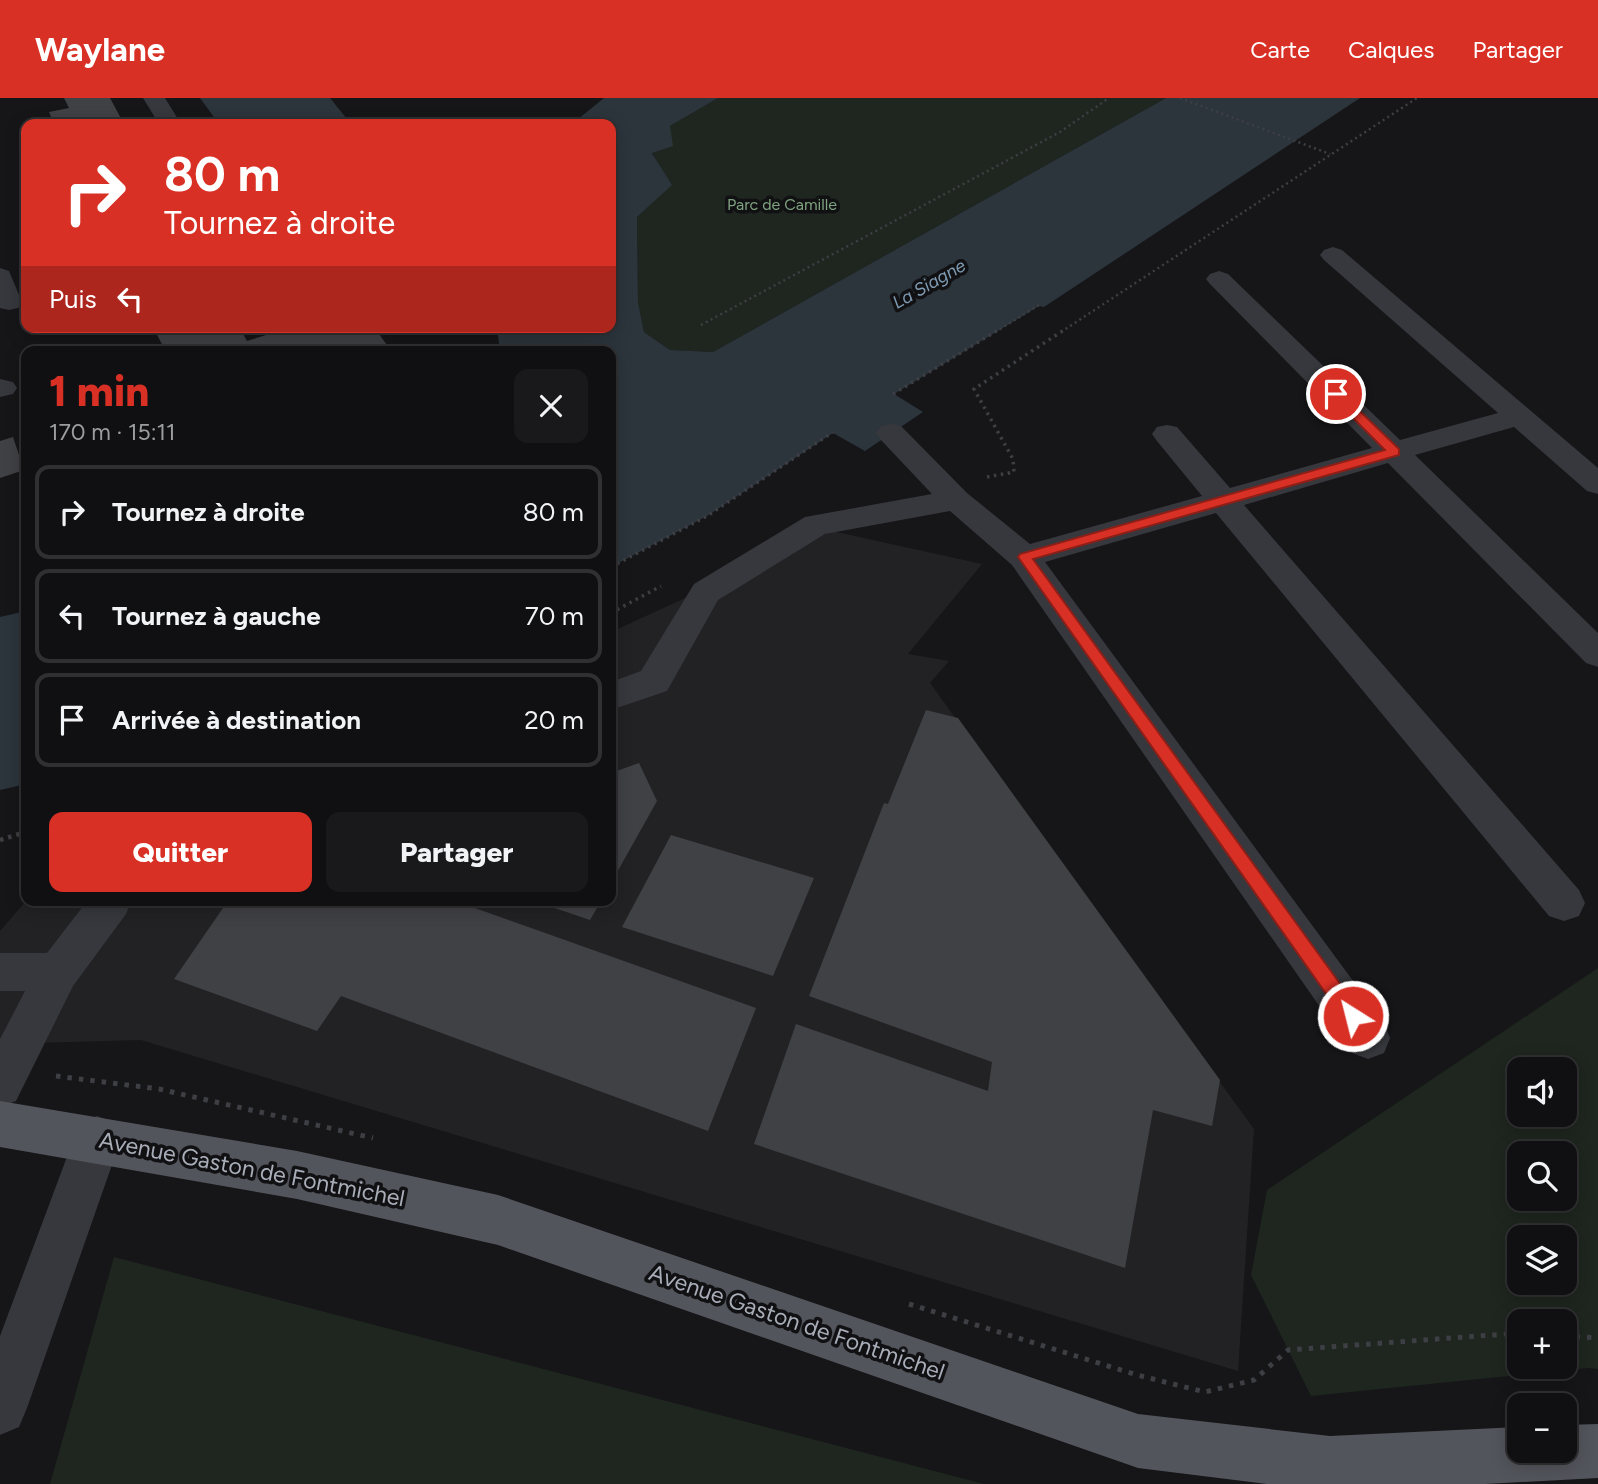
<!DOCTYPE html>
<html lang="fr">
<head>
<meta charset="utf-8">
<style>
  body { margin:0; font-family:Figtree,sans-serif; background:#19191b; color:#f1f3f6; height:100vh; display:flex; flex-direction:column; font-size:26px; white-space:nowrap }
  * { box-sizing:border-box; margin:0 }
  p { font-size:23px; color:#9c9d9f }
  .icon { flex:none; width:38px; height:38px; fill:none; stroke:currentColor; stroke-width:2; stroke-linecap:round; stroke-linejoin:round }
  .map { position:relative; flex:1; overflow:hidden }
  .drawer { position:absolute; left:21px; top:248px; width:595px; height:560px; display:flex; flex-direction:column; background:#101012; border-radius:14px; box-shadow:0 4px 18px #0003,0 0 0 2px #303032 }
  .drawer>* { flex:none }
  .banner { position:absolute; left:21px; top:21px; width:595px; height:214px; border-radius:14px; box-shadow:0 4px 18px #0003,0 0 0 2px #303032; background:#d93025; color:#fff; overflow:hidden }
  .controls { position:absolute; left:1507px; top:959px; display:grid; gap:14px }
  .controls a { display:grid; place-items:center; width:70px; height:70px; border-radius:14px; background:#101012; box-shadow:0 4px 18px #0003,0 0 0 2px #303032; font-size:35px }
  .pin { position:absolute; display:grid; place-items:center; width:60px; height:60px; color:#fff; margin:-30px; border:4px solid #fff; border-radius:50%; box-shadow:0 2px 7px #0007 }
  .me { position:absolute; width:77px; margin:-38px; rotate:324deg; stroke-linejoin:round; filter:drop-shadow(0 0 5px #0008) }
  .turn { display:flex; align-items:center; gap:24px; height:147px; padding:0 28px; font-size:32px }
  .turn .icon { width:91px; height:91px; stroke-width:2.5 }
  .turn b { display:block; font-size:49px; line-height:60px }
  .then { display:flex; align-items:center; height:66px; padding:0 28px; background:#0003; gap:14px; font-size:26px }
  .round { display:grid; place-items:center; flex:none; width:74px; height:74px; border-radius:14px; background:#19191b }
  .overview { display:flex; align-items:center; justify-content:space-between; height:119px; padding:0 28px }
  h1 { font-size:42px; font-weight:800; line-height:52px; color:#d93025 }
  .button { display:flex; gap:14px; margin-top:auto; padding:14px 28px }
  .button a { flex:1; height:80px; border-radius:14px; background:#d93025; color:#fff; font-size:28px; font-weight:800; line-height:80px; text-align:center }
  .button a+a { background:#19191b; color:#f1f3f6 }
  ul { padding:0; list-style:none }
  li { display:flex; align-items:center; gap:21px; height:94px; margin:0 14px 10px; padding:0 14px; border:4px solid #303032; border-radius:14px }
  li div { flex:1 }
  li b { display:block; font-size:26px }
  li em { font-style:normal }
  header { display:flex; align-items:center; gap:42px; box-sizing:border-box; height:98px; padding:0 35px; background:#d93025; color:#fff }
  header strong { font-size:33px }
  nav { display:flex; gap:38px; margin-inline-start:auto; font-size:24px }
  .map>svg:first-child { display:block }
</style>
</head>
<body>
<header>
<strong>Waylane</strong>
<nav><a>Carte</a><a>Calques</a><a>Partager</a></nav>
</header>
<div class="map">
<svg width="1598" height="1386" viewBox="0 0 1598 1386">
  <rect width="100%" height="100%" fill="#161618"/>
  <!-- built -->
  <path fill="#222225" d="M832 433 982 466 908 556 949 563 930 585 1254 1031 1238 1273 141 942 0 946V833L26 803H611V534Z"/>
  <!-- green -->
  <path fill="#1e261f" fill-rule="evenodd" d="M718 0H1166L713 254 670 252 644 234 638 204 637 119 671 87 652 54 670 28Z
    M1598 870V1271L1588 1270 1311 1298 1251 1177 1267 1092ZM1564 971V1017H1519V971ZM1564 1055V1101H1519V1055ZM1564 1139V1185H1519V1139ZM1564 1223V1269H1519V1223Z
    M114 1159 984 1386H50Z"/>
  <!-- water -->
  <path fill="#2c353c" d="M200 0H330L351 26H219Z
    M604 0H718L670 28 673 48 652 55 672 87 637 119 638 204 644 234 670 252 713 254 1166 0H1360L1044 209 1039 208 894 296 923 314 865 353 833 335 707 418 611 469V254H500L497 229H611V26H572Z
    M26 513V686L0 692V519Z"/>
  <!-- building -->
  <path fill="#404145" d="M64 0H110L124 26H54L49 14 69 10Z
    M153 229H239L247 243 292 229H374L392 254H166Z
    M13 339 24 372 0 380V343Z
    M926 612 958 620 1220 982 1212 1028 1153 1012 1125 1170 754 1046 796 926 988 993 992 964 809 898 884 705 888 706Z
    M639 665 657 703 611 785V675Z
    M671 737 814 780 773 878 622 829Z
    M241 803H455L756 910 708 1033 341 898 317 933 174 881 223 810Z
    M534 803H601L590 822Z"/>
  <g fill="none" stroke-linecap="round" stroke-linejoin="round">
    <!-- path-far3 -->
    <path stroke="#3d3f44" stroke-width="2.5" stroke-dasharray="2 3.5" stroke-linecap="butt" d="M1180 0 1330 56
      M701 227 1060 34 1109 0
      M995 234 1039 207
      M1061 234 1417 0"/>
    <!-- path-far2 -->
    <path stroke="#3d3f44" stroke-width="3.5" stroke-dasharray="2.5 4.5" stroke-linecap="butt" d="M893 296 998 232
      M987 379 1014 374 1013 361 974 291 1064 232
      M611 469 707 418 833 334
      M611 515 661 488"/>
    <!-- path-far1 -->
    <path stroke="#3d3f44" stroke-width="4.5" stroke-dasharray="3.5 5" stroke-linecap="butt" d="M0 742 26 734"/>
    <!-- path -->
    <path stroke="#3d3f44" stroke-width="5" stroke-dasharray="4.5 7" stroke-linecap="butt" d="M56 978 159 991 373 1040
      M909 1206 1137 1277 1205 1294 1254 1282 1288 1252 1519 1235
      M1564 1238 1598 1240"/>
    <!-- minor -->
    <path fill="#37383d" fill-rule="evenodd" d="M143 0H165L181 26H159Z
      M1333 149 1342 152 1598 370V396L1587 393 1514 329 1415 357 1598 535V569L1586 565 1388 365 1244 407 1579 792 1585 805 1579 818 1564 823 1549 818 1216 415 1045 464 1384 925 1390 940 1384 955 1368 961 1352 955 1012 467 950 413 825 436 718 502 667 593 611 612V584L641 573 694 486 805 419 932 396 881 342 876 335 881 328 891 326 901 328 967 395 1030 446 1202 398 1157 343 1152 336 1157 329 1167 327 1177 329 1230 390 1372 350 1210 186 1206 181 1210 176 1219 173 1228 176 1400 342 1498 315 1324 162 1320 157 1324 152Z
      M0 170 9 173 22 204 18 210 9 212 0 210Z
      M0 281 13 284 17 290 13 296 0 299Z
      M87 803H131L126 816 73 888 16 1003 0 1009V941L25 893H0V855H47Z
      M97 1018 114 1024 121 1041 27 1310 19 1329 0 1337V1238L80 1024Z"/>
    <!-- major -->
    <path fill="#53555c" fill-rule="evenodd" d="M0 1003 297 1053 498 1097 1138 1316 1330 1338 1519 1329V1353H1564V1327L1598 1326V1380L1485 1386H1267L1138 1370 498 1147 297 1101 0 1049Z"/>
  </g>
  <!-- route -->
  <path fill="#d93025" stroke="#8d1f18" stroke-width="2" d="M1332 294H1340L1399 351V357L1033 461 1359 912 1362 918 1359 924 1353 926 1346 924 1018 459 1020 456 1385 352 1332 299Z"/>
  <g text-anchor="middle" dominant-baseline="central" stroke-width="7" stroke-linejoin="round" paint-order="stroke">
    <!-- far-park labels -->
    <g font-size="16" fill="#7fa381" stroke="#111113">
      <text x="782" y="106">Parc de Camille</text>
    </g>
    <!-- far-water labels -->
    <g font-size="18" font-style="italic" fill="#7f9bb3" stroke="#111113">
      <text transform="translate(929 186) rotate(-30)">La Siagne</text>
    </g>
    <!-- near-street labels -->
    <g font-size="23" fill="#a8adb8" stroke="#111113">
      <text transform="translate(252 1071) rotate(11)">Avenue Gaston de Fontmichel</text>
      <text transform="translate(797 1224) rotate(19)">Avenue Gaston de Fontmichel</text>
    </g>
  </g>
</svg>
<div class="controls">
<a><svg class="icon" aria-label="sound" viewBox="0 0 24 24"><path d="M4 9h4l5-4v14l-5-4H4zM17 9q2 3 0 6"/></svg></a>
<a><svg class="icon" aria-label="search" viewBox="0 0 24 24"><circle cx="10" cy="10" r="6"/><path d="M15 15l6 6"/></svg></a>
<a><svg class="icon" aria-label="layers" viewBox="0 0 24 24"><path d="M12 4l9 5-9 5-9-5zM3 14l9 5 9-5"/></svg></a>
<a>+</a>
<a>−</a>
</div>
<div class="pin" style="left:1336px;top:296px;background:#d93025"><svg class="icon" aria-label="arrive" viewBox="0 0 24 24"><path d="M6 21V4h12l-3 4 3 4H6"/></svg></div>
<svg class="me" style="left:1353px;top:918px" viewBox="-20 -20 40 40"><circle r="17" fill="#d93025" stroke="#fff" stroke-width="3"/><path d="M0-11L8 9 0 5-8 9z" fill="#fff"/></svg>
<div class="banner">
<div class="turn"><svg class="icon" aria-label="right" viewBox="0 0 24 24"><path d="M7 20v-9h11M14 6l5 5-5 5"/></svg><div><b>80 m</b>Tournez à droite</div></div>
<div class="then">Puis<svg class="icon" aria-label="left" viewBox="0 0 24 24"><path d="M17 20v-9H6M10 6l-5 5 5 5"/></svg></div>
</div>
<section class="drawer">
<div class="overview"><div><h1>1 min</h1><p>170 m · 15:11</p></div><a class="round"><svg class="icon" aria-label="close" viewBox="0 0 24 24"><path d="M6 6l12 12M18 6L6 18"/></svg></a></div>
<ul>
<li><svg class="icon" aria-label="right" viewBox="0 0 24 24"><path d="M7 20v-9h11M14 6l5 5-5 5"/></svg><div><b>Tournez à droite</b></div><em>80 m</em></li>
<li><svg class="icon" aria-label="left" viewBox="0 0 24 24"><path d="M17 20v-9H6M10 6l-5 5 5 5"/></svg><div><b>Tournez à gauche</b></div><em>70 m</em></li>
<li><svg class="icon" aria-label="arrive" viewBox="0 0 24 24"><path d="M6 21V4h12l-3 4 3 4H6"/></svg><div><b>Arrivée à destination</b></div><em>20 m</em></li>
</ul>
<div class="button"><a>Quitter</a><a>Partager</a></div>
</section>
</div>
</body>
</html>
